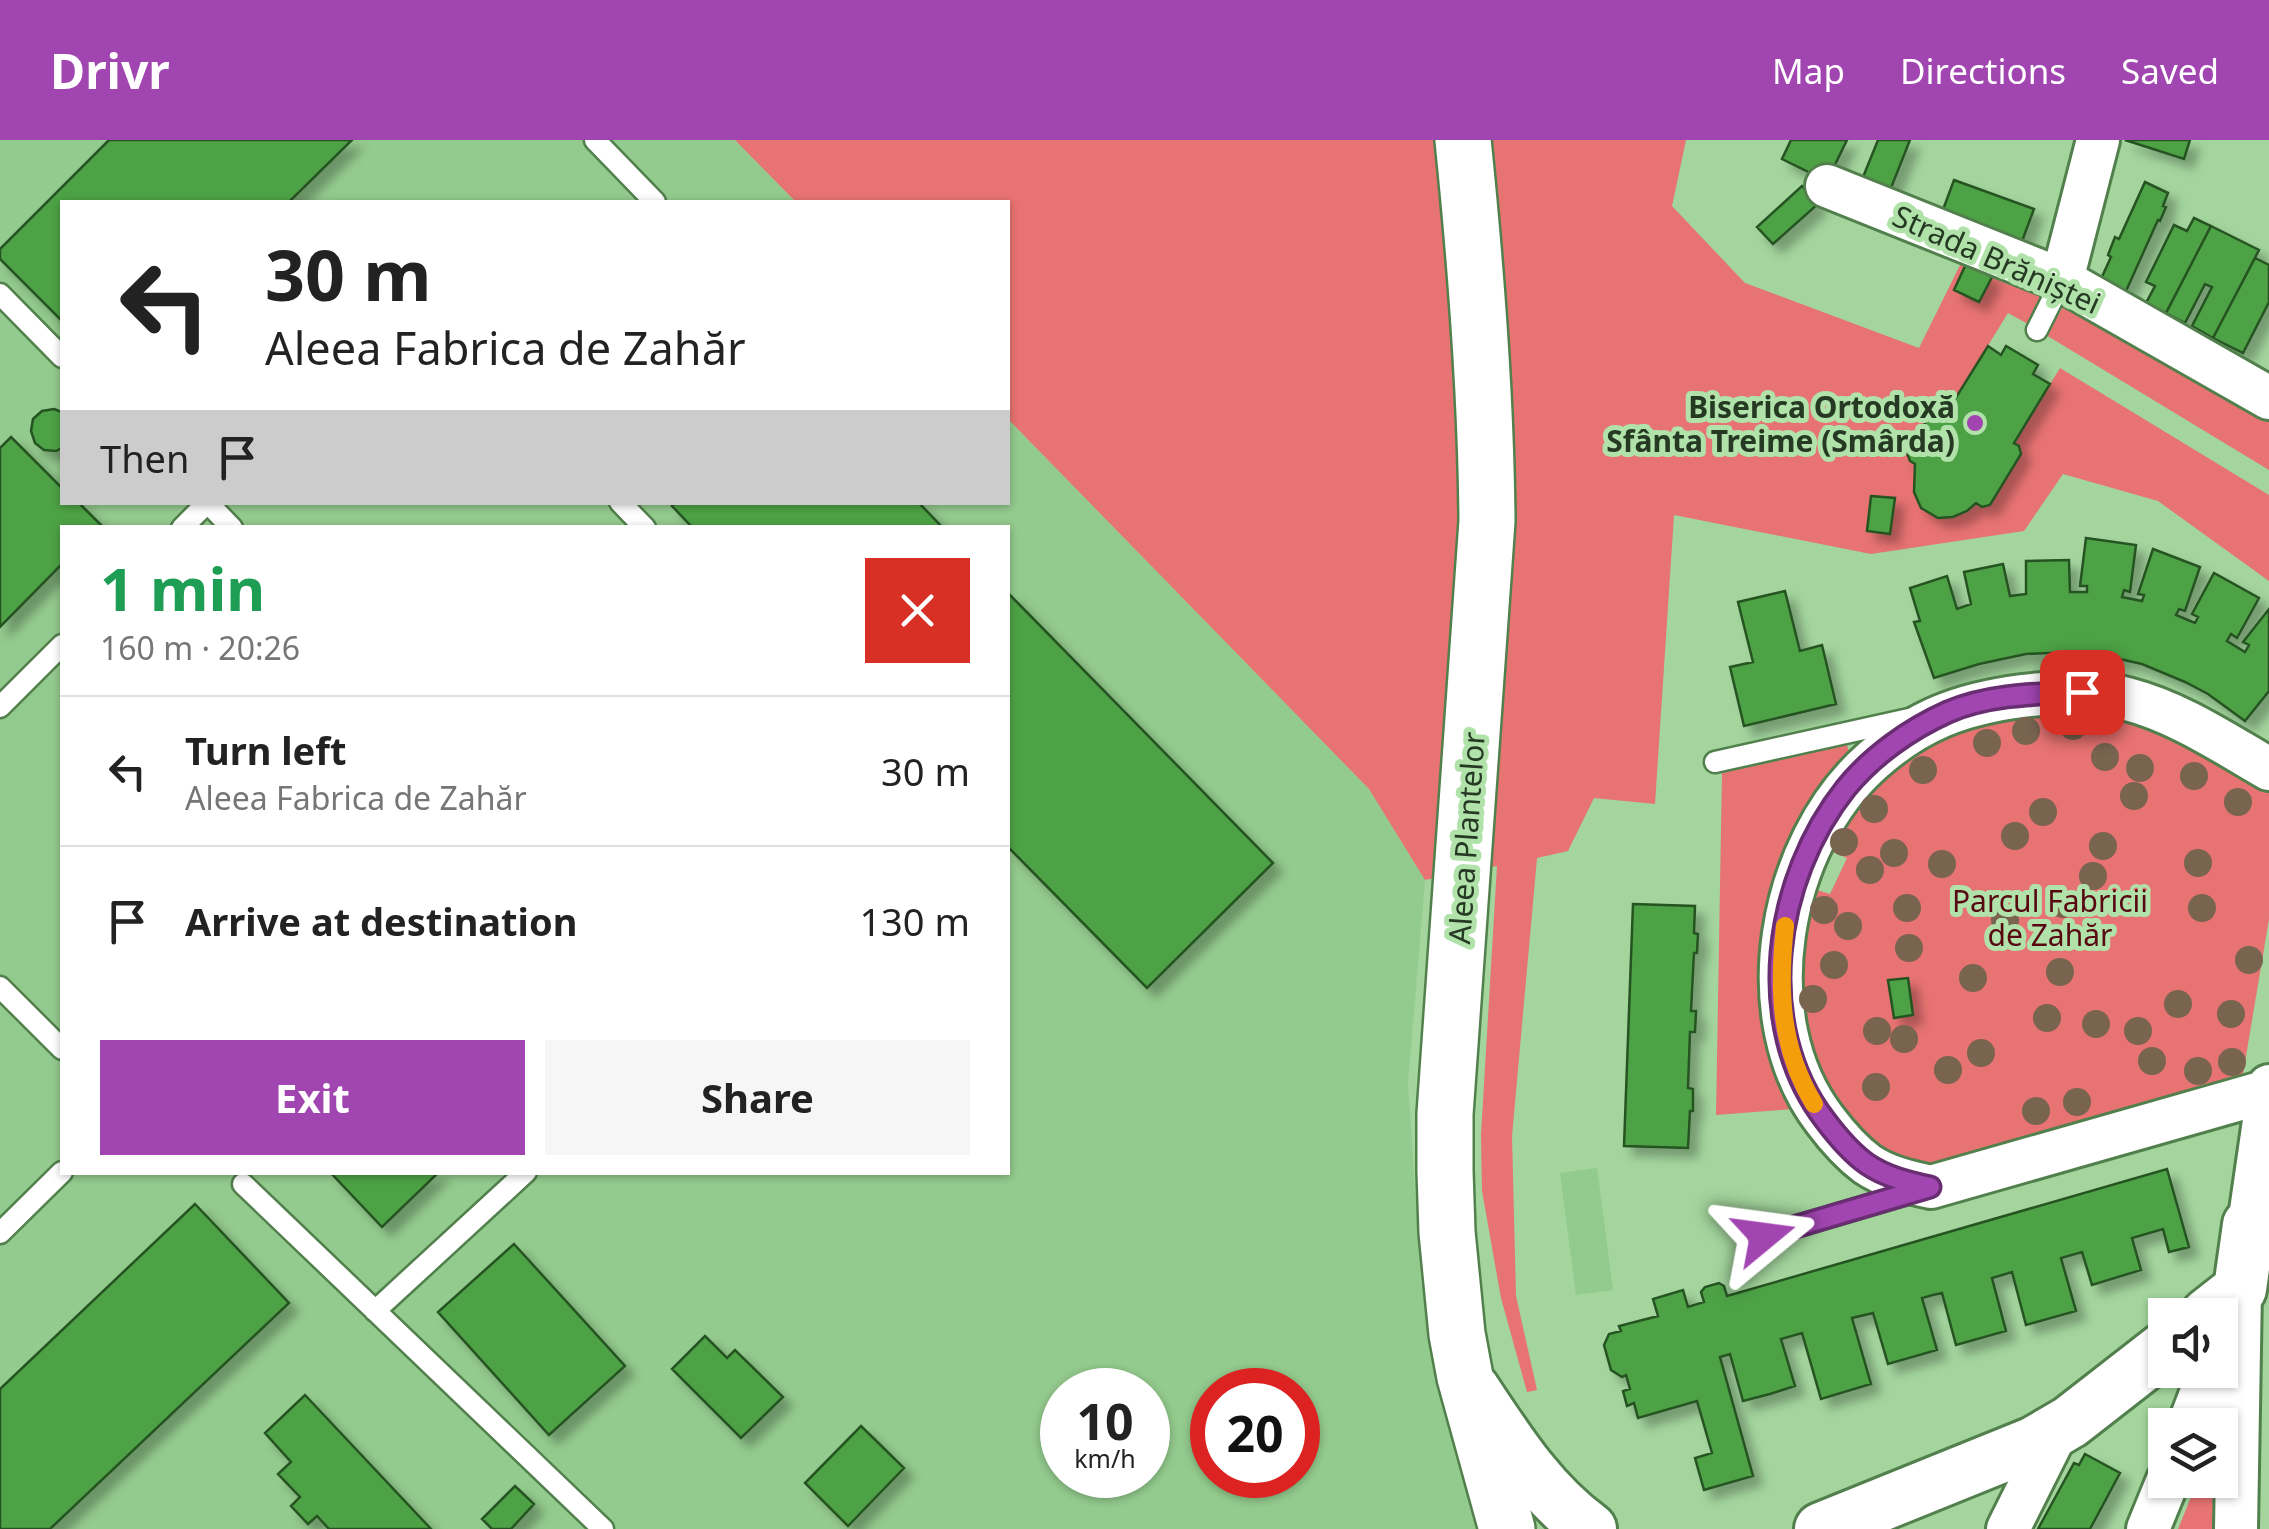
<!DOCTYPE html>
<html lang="en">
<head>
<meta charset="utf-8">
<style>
  body { margin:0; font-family:"Noto Sans",sans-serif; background:#f6f6f6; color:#222; height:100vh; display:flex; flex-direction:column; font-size:38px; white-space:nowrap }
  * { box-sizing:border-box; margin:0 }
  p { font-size:32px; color:#767676 }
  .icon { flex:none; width:55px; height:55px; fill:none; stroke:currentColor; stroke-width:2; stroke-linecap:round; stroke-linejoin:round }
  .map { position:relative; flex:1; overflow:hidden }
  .sheet { position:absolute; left:60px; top:385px; width:950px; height:650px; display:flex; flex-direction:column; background:#fff; border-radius:0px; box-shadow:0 2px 8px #0004 }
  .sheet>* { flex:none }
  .top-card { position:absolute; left:60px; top:60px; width:950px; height:305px; border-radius:0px; box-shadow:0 2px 8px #0004; background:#fff; color:#222; overflow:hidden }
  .fabs { position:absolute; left:2148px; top:1158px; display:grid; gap:20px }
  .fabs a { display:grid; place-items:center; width:90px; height:90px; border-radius:0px; background:#fff; box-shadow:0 2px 8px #0004; font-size:50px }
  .speed { position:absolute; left:1040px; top:1228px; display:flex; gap:20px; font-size:50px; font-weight:700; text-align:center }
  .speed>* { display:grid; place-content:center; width:130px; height:130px; border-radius:50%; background:#fff; box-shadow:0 2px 8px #0004; line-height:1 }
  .speed small { font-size:25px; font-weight:400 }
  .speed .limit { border:15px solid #d22; background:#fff; color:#111 }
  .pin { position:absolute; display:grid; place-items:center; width:85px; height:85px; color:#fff; margin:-42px; border-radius:20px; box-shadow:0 5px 15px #0006 }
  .me { position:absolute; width:110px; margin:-55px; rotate:74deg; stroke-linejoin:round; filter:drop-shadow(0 0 8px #0008) }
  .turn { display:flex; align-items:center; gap:35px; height:210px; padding:0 40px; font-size:45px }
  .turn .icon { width:130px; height:130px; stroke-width:2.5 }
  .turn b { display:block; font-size:70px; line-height:85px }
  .then { display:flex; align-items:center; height:95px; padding:0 40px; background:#0003; gap:20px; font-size:38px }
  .round { display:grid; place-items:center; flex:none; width:105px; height:105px; border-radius:0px; background:#f6f6f6 }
  .headline { display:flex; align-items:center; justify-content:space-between; height:170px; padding:0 40px }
  h1 { font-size:60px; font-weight:700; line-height:75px; color:#1e9e55 }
  .cta { display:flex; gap:20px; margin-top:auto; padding:20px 40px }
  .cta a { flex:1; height:115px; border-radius:0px; background:#a145b0; color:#fff; font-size:40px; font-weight:700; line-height:115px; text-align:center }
  .cta a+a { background:#f6f6f6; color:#222 }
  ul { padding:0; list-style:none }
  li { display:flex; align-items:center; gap:30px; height:150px; padding:0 40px; border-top:2px solid #e0e0e0 }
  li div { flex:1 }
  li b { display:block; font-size:38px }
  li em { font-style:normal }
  header { display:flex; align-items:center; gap:60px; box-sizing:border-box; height:140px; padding:0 50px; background:#a145b0; color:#fff }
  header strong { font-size:48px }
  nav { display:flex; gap:55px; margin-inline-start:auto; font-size:35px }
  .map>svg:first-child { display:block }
</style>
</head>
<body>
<header>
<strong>Drivr</strong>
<nav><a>Map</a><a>Directions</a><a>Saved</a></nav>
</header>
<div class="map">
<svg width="2269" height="1389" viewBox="0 0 2269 1389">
  <defs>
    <filter id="shadow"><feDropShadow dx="9" dy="9" stdDeviation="5" flood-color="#0004"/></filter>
  </defs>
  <rect width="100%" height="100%" fill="#a3d59d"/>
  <!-- built -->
  <path fill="#93ca8d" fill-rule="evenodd" d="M0 0H735L796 62H62V362H1008V279L1369 649 1425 740 1408 943 1421 1141 1478 1389H0ZM62 388H1008V1032H62ZM1062 1250H1148V1335H1062ZM1212 1250H1298V1335H1212Z
    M1597 1028 1613 1150 1576 1155 1560 1033Z"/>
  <!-- green -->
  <path fill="#e77372" d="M735 0H1686L1672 66 1745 143 1919 208 1966 113 2047 152 2028 184 2008 173 1952 264 1947 260 1938 262 1907 313 1910 321 1915 324 1914 352 1921 368 1976 363 1982 367 1990 365 2021 314 2019 306 2014 303 2060 228 2269 355V441L2158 361 2063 334 2024 391 1871 414 1674 375 1655 664 1594 658 1568 711 1537 718 1512 996 1516 1156 1537 1250 1527 1252 1501 1158 1482 1051 1481 995 1497 726 1425 740 1369 649 1008 279V62H796Z
    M2066 162 2269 277V330L2046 195Z
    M2073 569 2129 579 2176 600 2269 653V779L2243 934 1927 1026 1888 1013 1869 1001 1849 983 1814 928 1798 841 1811 748 1830 754 1847 718 1828 710C1837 697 1845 683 1854 671 1882 634 1943 592 1988 582 2016 575 2045 573 2073 569Z
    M1847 605 1850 615 1765 881 1774 924 1793 969 1716 975 1722 633Z
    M2198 1340H2218L2221 1389H2178Z"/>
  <!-- building -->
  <path fill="#4da245" stroke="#265322" stroke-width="2.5" filter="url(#shadow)" d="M109 0H352L289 62H62V181L0 119V109Z
    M1791 0H1847L1827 41 1782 19Z
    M1878 0H1910L1887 58 1859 47Z
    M2125 0H2190L2184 19Z
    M1954 40 2034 69 2021 104 1941 75Z
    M2145 42 2168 53 2163 66 2166 67 2160 81 2158 80 2126 151 2101 139 2111 117 2108 115 2115 97 2119 99Z
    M1802 46 1818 64 1773 104 1757 87Z
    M2194 78 2211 86 2166 173 2146 163 2155 146 2146 142 2174 85 2187 91Z
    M2211 86 2259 110 2213 198 2192 186 2212 147 2205 144 2185 183 2166 173Z
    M2255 118 2269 125V162L2243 213 2213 198Z
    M1966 124 1992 137 1979 162 1954 150Z
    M1988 206 2001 215 2006 206 2023 216 2038 225 2033 234 2050 244 2014 303 2019 306 2021 314 1990 365 1982 367 1976 363 1967 371 1953 377 1938 378 1921 368 1914 352 1915 324 1910 321 1907 313 1938 262 1947 260 1952 264Z
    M54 269 62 272V308L56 311 44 310 35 303 31 291 33 279 42 271Z
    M11 297 62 348V362H78L101 385 99 388H62V424L0 487V308Z
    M1871 356 1895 358 1890 394 1867 391Z
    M676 362H918L943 388H693L672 366Z
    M2086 398 2136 405 2130 452 2124 450 2122 457 2142 461 2144 455 2138 454 2153 409 2200 427 2185 471 2179 469 2176 475 2195 483 2198 477 2192 474 2214 433 2259 458 2237 498 2231 494 2227 501 2245 512 2249 505 2243 502 2269 469V551L2245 581 2208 554 2185 542 2142 524 2097 514 2074 512 2026 514 1979 524 1934 538 1914 482 1920 481 1910 448 1947 436 1957 469 1971 464 1964 432 2003 424 2010 456 2026 454V421L2069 420 2070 452H2087V446H2080Z
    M1785 451 1800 511 1822 505 1836 564 1744 586 1730 527 1753 522 1738 462Z
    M1008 453 1273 723 1147 848 1008 707Z
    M1633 764 1695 766 1694 793 1698 794 1697 813H1694L1691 871H1696L1695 892H1690L1688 948 1693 949V971H1690L1688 1008 1624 1006Z
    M1908 838 1913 875 1894 878 1888 840Z
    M2167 1029 2189 1107 2169 1112 2163 1089 2132 1098 2141 1130 2092 1145 2082 1112 2061 1118 2076 1171 2026 1185 2012 1132 1992 1138 2006 1191 1956 1205 1942 1153 1933 1155 1922 1158 1937 1210 1888 1224 1873 1173 1852 1178 1871 1244 1821 1259 1802 1193 1781 1199 1795 1246 1770 1254 1743 1261 1730 1214 1720 1217 1753 1336 1704 1350 1695 1318 1712 1313 1697 1261 1638 1278 1634 1263 1627 1266 1623 1251 1630 1249 1626 1235 1622 1237 1611 1230 1604 1205 1609 1194 1621 1191 1619 1186 1658 1176 1653 1159 1683 1150 1688 1167 1704 1162 1701 1152 1705 1147 1719 1143 1724 1146 1727 1156Z
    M330 1032H439L382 1087Z
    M195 1064 289 1163 50 1389H0V1249Z
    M514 1104 625 1226 549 1295 438 1172Z
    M705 1196 727 1218 735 1210 783 1257 741 1298 672 1229Z
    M305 1255 431 1389H329L317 1376 308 1384 291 1366 300 1357 278 1334 291 1322 265 1293Z
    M861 1286 904 1328 848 1386 805 1343Z
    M2085 1314 2120 1333 2090 1389H2038L2074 1323 2079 1325Z
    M515 1346 534 1364 511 1389H492L482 1379Z"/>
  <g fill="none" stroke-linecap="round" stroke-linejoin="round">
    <!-- service casing -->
    <g stroke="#52804d" stroke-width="25">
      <path id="service" d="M595 0 655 62
        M0 154 62 217
        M2037 190 2062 140
        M207 362 232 388
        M620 362 645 388
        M182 388 207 363
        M0 567 62 505
        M1715 622 1909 579
        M0 847 62 909
        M243 1044 603 1389
        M0 1093 62 1032
        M1764 1096 1914 1052
        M375 1171 526 1032"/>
    </g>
    <!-- minor casing -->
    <g stroke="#52804d" stroke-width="48">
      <path id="minor" d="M1827 46 2062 140 2269 258
        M2062 140 2098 0
        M2268 951 1931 1047C1908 1042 1886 1037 1867 1024 1851 1012 1837 996 1825 980 1747 879 1778 704 1872 621 1918 580 1961 564 2022 556 2056 552 2093 550 2127 559 2178 572 2224 603 2269 629
        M2249 1085 2269 946
        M2189 1285 2210 1230
        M2008 1389 2057 1291
        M2148 1389 2168 1340
        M2236 1389 2240 1149"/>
    </g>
    <!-- tertiary casing -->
    <g stroke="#52804d" stroke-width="58">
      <path id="tertiary" d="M2207 1175 2240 1149 2249 1085H2269
        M1473 1249C1507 1300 1540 1353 1590 1389
        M1821 1389 2034 1303 2070 1282 2165 1208"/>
    </g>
    <!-- secondary casing -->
    <g stroke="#52804d" stroke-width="60">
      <path id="secondary" d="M1463 0C1476 127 1486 254 1487 381L1445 974V1031L1447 1092 1457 1194 1465 1237 1507 1389"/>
    </g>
    <!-- service -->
    <use href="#service" stroke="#fff" stroke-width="20"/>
    <!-- minor -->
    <use href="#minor" stroke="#fff" stroke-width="42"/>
    <!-- tertiary -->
    <use href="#tertiary" stroke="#fff" stroke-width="52"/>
    <!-- secondary -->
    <use href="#secondary" stroke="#fff" stroke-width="55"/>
  </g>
  <!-- trees -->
  <g fill="#796450">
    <circle cx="2073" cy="586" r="14"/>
    <circle cx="2026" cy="591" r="14"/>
    <circle cx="1987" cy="603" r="14"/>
    <circle cx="2105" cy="617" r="14"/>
    <circle cx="2140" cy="628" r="14"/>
    <circle cx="1923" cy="630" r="14"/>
    <circle cx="2194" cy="636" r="14"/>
    <circle cx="2134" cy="656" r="14"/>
    <circle cx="2238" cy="662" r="14"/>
    <circle cx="1874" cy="669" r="14"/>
    <circle cx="2043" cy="672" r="14"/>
    <circle cx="2015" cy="696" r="14"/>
    <circle cx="1844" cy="702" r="14"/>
    <circle cx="2103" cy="706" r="14"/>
    <circle cx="1894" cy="713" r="14"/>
    <circle cx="2198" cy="723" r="14"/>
    <circle cx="1942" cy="724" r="14"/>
    <circle cx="1870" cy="730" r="14"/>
    <circle cx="2093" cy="736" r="14"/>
    <circle cx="2063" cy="764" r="14"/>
    <circle cx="1907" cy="768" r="14"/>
    <circle cx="2202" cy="768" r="14"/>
    <circle cx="1824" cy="770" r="14"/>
    <circle cx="2005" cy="780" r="14"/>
    <circle cx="1848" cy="786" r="14"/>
    <circle cx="1909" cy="808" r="14"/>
    <circle cx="2249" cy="820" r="14"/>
    <circle cx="1834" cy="825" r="14"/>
    <circle cx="2060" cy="832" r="14"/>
    <circle cx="1973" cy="838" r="14"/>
    <circle cx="1813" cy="859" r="14"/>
    <circle cx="2178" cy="864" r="14"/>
    <circle cx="2231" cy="874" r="14"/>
    <circle cx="2047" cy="878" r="14"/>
    <circle cx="2096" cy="884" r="14"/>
    <circle cx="1877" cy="891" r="14"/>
    <circle cx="2138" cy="891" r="14"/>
    <circle cx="1904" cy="899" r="14"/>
    <circle cx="1981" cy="913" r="14"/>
    <circle cx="2152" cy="921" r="14"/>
    <circle cx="2232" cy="922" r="14"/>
    <circle cx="1948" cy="930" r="14"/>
    <circle cx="2198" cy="931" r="14"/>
    <circle cx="1876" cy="947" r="14"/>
    <circle cx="2077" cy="962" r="14"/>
    <circle cx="2036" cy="971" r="14"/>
  </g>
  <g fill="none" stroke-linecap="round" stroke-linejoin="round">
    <!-- route casing -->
    <g stroke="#692d72" stroke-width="25">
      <path id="route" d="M1764 1096 1930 1047C1908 1042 1886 1037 1867 1024 1850 1012 1837 996 1825 980 1752 885 1774 738 1846 648 1872 616 1910 589 1948 572 1989 554 2039 554 2082 552"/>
    </g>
    <!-- route -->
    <use href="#route" stroke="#a145b0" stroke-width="18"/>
    <!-- slow -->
    <path stroke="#f59e0b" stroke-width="18" d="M1785 786C1778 850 1780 908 1814 964"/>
  </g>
  <!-- markers -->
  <circle fill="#a145b0" stroke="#b0e2aa" stroke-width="4" cx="1975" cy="283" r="10"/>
  <g text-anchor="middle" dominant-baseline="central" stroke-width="10" stroke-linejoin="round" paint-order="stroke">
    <!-- street labels -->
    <g font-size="30" fill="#253923" stroke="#b0e2aa">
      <text transform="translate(1997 119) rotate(24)">Strada Brăniștei</text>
      <text transform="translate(1466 698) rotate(-86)">Aleea Plantelor</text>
    </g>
    <!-- poi labels -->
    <g font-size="30" font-weight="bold" fill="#253923" stroke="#b0e2aa" text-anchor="end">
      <text x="1955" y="266">Biserica Ortodoxă<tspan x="1955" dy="34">Sfânta Treime (Smârda)</tspan></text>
    </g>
    <!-- park labels -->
    <g font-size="30" fill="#570811" stroke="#b0e2aa">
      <text x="2050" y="760">Parcul Fabricii<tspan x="2050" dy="34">de Zahăr</tspan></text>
    </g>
  </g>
</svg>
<div class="fabs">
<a><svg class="icon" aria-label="sound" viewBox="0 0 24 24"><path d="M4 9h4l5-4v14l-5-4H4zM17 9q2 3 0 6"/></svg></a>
<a><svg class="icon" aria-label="layers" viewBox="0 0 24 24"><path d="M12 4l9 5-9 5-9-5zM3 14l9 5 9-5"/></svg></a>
</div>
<div class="speed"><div>10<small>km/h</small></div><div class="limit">20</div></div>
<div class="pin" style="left:2082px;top:552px;background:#d93025"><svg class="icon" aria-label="arrive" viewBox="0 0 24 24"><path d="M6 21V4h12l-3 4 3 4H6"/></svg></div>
<svg class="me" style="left:1764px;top:1096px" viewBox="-20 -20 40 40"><path d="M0-17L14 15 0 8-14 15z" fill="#a145b0" stroke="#fff" stroke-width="4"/></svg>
<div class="top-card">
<div class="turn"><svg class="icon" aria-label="left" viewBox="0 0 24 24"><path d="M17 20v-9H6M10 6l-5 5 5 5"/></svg><div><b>30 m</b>Aleea Fabrica de Zahăr</div></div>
<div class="then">Then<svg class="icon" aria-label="arrive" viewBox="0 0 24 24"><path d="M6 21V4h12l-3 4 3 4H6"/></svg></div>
</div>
<section class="sheet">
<div class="headline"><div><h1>1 min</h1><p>160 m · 20:26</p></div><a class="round" style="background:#d93025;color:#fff"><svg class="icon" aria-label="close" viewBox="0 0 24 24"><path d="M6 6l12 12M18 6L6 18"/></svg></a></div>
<ul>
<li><svg class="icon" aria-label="left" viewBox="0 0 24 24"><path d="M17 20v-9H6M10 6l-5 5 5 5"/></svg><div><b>Turn left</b><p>Aleea Fabrica de Zahăr</p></div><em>30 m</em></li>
<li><svg class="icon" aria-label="arrive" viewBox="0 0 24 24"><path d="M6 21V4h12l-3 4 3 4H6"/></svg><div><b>Arrive at destination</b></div><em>130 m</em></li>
</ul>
<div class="cta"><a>Exit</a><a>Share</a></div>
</section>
</div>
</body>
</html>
